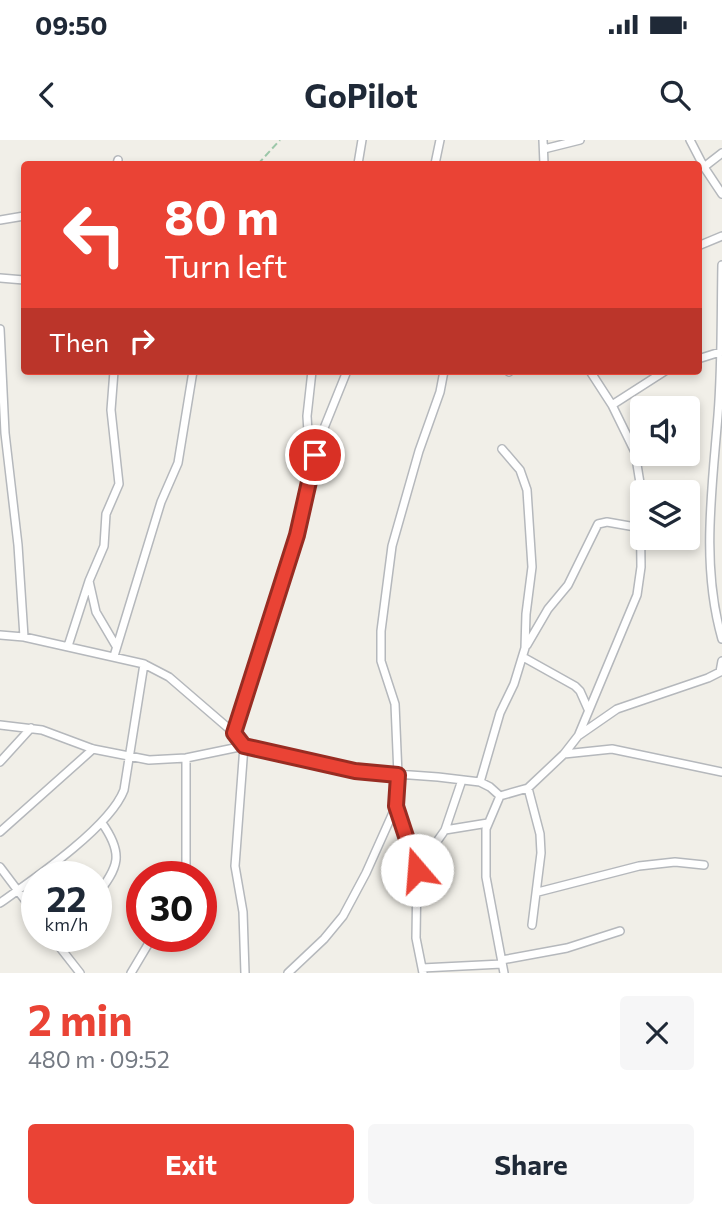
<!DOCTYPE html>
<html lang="en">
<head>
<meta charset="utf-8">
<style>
  body { margin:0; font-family:Commissioner,sans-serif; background:#f6f6f7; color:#1f2937; height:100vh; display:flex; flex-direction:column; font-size:26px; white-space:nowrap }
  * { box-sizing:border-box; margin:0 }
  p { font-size:23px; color:#747a83 }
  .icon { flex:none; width:38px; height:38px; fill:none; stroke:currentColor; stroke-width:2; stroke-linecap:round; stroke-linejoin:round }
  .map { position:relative; height:833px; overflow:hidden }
  .panel { display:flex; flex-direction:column; background:#fff; flex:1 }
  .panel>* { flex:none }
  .hud { position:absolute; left:21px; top:21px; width:681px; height:214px; border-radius:7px; box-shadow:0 4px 10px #0003; background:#ea4335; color:#fff; overflow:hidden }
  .tools { position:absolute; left:630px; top:256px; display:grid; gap:14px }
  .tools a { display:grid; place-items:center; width:70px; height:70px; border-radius:7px; background:#fff; box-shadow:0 4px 10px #0003; font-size:35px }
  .speed { position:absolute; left:21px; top:721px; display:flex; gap:14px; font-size:35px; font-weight:700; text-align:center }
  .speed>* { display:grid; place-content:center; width:91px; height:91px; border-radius:50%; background:#fff; box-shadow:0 4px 10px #0003; line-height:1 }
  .speed small { font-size:18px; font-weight:400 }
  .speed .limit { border:10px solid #d22; background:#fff; color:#111 }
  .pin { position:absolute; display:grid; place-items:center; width:60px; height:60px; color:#fff; margin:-30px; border:4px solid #fff; border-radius:50%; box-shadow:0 2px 7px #0007 }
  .me { position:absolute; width:77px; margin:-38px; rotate:342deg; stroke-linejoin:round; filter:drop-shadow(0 0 5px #0008) }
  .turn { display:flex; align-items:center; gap:24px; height:147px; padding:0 28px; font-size:32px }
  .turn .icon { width:91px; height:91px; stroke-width:2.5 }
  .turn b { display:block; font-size:49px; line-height:60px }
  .then { display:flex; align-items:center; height:66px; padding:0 28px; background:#0003; gap:14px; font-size:26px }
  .round { display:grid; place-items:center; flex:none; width:74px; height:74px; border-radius:7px; background:#f6f6f7 }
  .summary { display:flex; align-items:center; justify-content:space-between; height:119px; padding:0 28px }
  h1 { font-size:42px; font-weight:700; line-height:52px; color:#ea4335 }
  .cta { display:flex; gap:14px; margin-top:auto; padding:14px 28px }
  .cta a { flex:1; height:80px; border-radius:7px; background:#ea4335; color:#fff; font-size:28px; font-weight:700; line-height:80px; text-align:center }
  .cta a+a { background:#f6f6f7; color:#1f2937 }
  .status { display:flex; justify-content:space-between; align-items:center; height:49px; padding:0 35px; background:#fff; direction:ltr }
  .status svg { height:19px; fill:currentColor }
  header { display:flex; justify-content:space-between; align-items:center; height:91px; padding:0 28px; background:#fff; font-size:32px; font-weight:700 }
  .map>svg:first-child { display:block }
</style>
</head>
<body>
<div class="status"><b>09:50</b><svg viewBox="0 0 49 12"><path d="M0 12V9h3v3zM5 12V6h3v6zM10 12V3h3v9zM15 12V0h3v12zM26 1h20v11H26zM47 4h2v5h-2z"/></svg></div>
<header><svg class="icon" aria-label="back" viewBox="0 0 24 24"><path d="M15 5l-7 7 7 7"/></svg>GoPilot<svg class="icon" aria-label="search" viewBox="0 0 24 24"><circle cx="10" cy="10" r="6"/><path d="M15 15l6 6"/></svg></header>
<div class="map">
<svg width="722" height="833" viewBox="0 0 722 833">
  <rect width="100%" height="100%" fill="#f1efe8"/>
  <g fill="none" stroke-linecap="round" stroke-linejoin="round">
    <!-- street casing -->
    <g stroke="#b5b8bc" stroke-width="10">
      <path id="street" d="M543 0 544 24
        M690 0 704 27 722 54
        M544 9 580 0
        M117 24 118 20
        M358 24 362 0
        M435 24 440 0
        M704 27 722 13
        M0 80 24 76
        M698 106 722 96
        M722 125C721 175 722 226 718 275 712 350 701 426 722 499
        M0 138 24 140
        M0 189 5 293 18 405 24 497
        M698 219 720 212
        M114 231 111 270 119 344 106 374 104 406 89 441 96 472 116 506
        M508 231 509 232
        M612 265 665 231
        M310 325 307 276 312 231
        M0 495 24 497 144 524 169 537 234 593
        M527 505 548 469 568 445 598 384 607 382 641 388
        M68 506 89 441
        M114 516 161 362 178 323 193 231
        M523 517 575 546 580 551 588 569
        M720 532 722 521
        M0 585 42 590 93 609 149 620 186 618 244 606 355 631 438 637 480 642 490 647 500 656 528 648 564 614 578 596 617 569 708 538 722 531
        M579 594 637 455 641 427 640 343 635 312 612 265 590 231
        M564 614 612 609 722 632
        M0 622 31 588
        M480 642 500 573 514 544 525 508 526 474 532 427 527 350 520 330 502 309
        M528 648 540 694 541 713 532 785
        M500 656 486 689V737L504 833
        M396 666 417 730 416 798 423 833
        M445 690 488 683
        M0 692 93 609
        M0 727 37 776
        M417 730 445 690 462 640
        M186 737V618
        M538 752 639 726 675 722 704 725
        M96 756C119 727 124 714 102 683
        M0 763C34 739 110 687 124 650L144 524
        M51 796 80 833
        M502 820 567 808 620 791
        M422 828 502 824
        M131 833 153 796
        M245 833 243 772 235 726 244 606 234 593 297 395 320 298 347 231
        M288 833 324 799 343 776 366 733 396 666 398 635 395 564 381 521V491L392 406 419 311 440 252 444 231"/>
    </g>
    <!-- path -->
    <path stroke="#9cc7a9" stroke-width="2" stroke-dasharray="7 3.5" stroke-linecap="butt" d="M258 24 280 0"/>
    <!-- street -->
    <use href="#street" stroke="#fff" stroke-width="7"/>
  </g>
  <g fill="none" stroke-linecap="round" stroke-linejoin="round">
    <!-- route casing -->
    <g stroke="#982c22" stroke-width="18">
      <path id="route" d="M315 315 297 395 234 593 244 606 355 631 398 635 396 666 417 730"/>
    </g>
    <!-- route -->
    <use href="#route" stroke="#ea4335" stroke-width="12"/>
  </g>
</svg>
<div class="tools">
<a><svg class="icon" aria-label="sound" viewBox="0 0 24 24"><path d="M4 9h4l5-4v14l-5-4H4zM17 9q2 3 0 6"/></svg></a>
<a><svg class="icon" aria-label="layers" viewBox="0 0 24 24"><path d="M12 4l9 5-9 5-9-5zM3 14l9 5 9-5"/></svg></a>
</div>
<div class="speed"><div>22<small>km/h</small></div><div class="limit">30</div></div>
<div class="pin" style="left:315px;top:315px;background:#d93025"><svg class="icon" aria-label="arrive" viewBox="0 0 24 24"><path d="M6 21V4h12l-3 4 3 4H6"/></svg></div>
<svg class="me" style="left:417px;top:730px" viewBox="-20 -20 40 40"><circle r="19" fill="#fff"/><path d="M0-13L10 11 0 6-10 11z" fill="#ea4335"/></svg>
<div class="hud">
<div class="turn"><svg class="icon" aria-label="left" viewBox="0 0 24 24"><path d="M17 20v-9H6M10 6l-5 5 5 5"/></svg><div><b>80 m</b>Turn left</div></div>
<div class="then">Then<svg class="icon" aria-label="right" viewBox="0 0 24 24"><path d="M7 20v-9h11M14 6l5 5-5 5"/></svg></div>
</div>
</div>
<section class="panel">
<div class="summary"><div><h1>2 min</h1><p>480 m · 09:52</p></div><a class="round"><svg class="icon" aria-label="close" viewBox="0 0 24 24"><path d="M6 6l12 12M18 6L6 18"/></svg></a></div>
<div class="cta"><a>Exit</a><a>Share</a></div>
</section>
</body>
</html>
